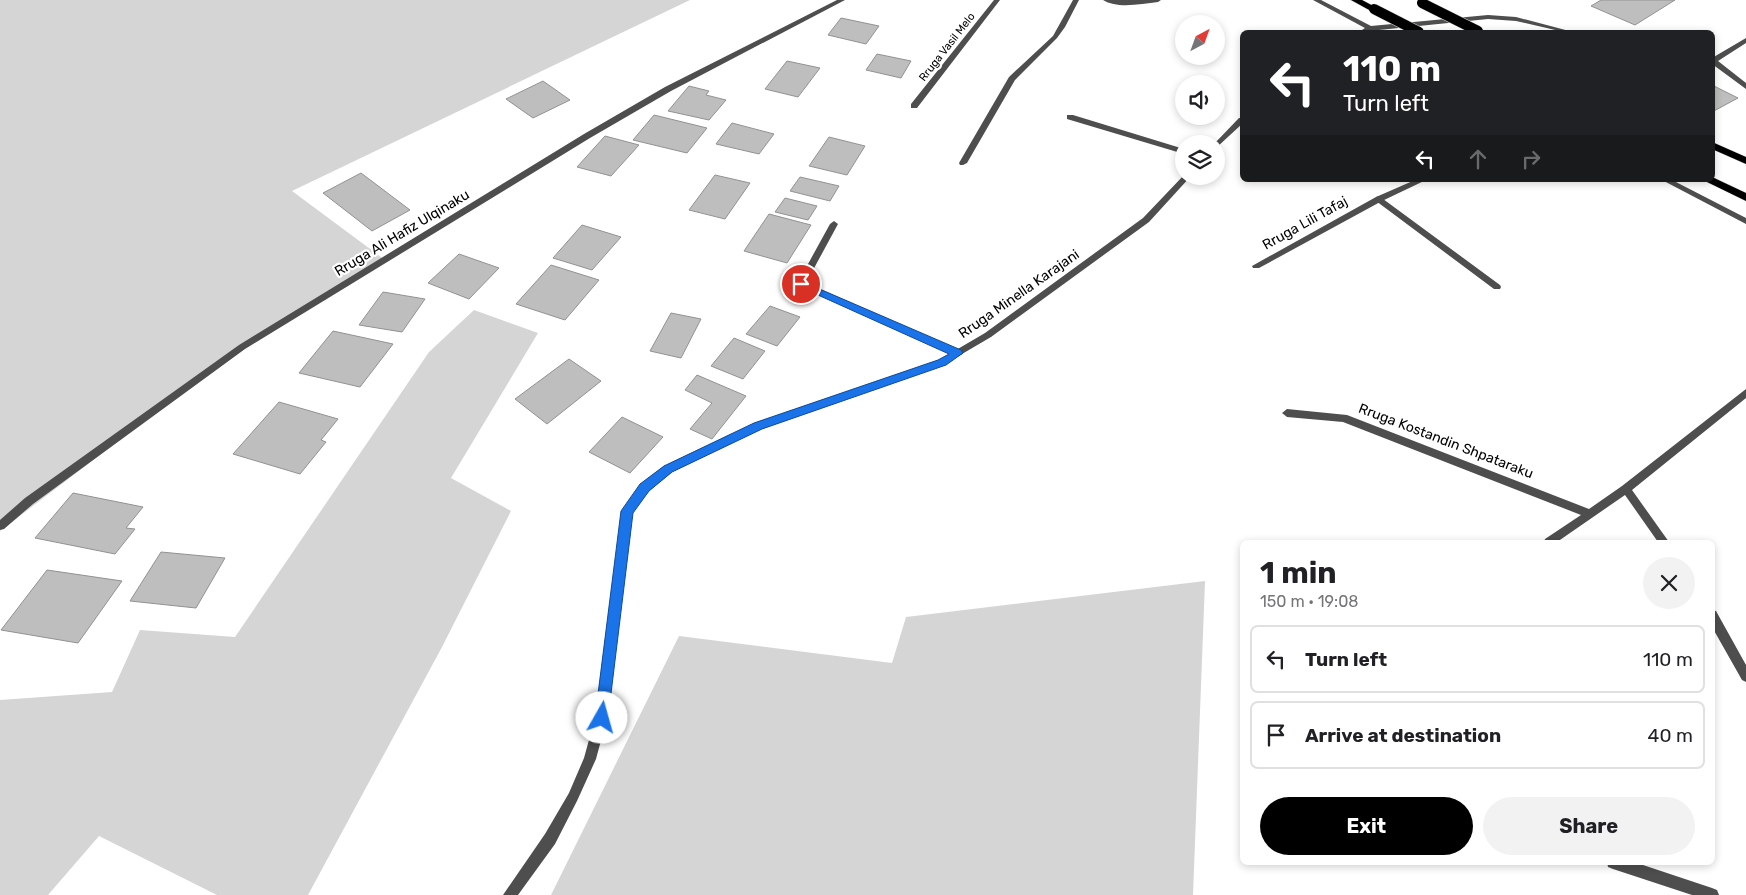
<!DOCTYPE html>
<html lang="en">
<head>
<meta charset="utf-8">
<style>
  body { margin:0; font-family:Rubik,sans-serif; background:#f2f2f2; color:#202124; height:100vh; display:flex; flex-direction:column; font-size:19px; white-space:nowrap }
  * { box-sizing:border-box; margin:0 }
  p { font-size:16px; color:#757577 }
  .icon { flex:none; width:28px; height:28px; fill:none; stroke:currentColor; stroke-width:2; stroke-linecap:round; stroke-linejoin:round }
  .map { position:relative; flex:1; overflow:hidden }
  .sheet { position:absolute; left:1240px; top:540px; width:475px; height:325px; display:flex; flex-direction:column; background:#fff; border-radius:8px; box-shadow:0 2px 8px #0003 }
  .sheet>* { flex:none }
  .guide { position:absolute; left:1240px; top:30px; width:475px; height:152px; border-radius:8px; box-shadow:0 2px 8px #0003; background:#202124; color:#fff; overflow:hidden }
  .needle { width:32px; rotate:41deg }
  .controls { position:absolute; left:1175px; top:15px; display:grid; gap:10px }
  .controls a { display:grid; place-items:center; width:50px; height:50px; border-radius:50%; background:#fff; box-shadow:0 2px 8px #0003; font-size:25px }
  .pin { position:absolute; display:grid; place-items:center; width:42px; height:42px; color:#fff; margin:-21px; border:2px solid #fff; border-radius:50%; box-shadow:0 1px 5px #0007 }
  .me { position:absolute; width:55px; margin:-28px; rotate:7deg; stroke-linejoin:round; filter:drop-shadow(0 0 4px #0008) }
  .turn { display:flex; align-items:center; gap:18px; height:105px; padding:0 20px; font-size:22px }
  .turn .icon { width:65px; height:65px; stroke-width:2.5 }
  .turn b { display:block; font-size:35px; line-height:42px }
  .lanes { display:flex; align-items:center; height:48px; padding:0 20px; background:#0003; justify-content:center; gap:25px; direction:ltr }
  .lanes .off { opacity:.35 }
  .round { display:grid; place-items:center; flex:none; width:52px; height:52px; border-radius:26px; background:#f2f2f2 }
  .headline { display:flex; align-items:center; justify-content:space-between; height:85px; padding:0 20px }
  h1 { font-size:30px; font-weight:700; line-height:38px }
  .button { display:flex; gap:10px; margin-top:auto; padding:10px 20px }
  .button a { flex:1; height:58px; border-radius:30px; background:#000; color:#fff; font-size:20px; font-weight:700; line-height:58px; text-align:center }
  .button a+a { background:#f2f2f2; color:#202124 }
  ul { padding:0; list-style:none }
  li { display:flex; align-items:center; gap:15px; height:68px; margin:0 10px 8px; padding:0 10px; border:2px solid #e0e0e0; border-radius:8px }
  li div { flex:1 }
  li b { display:block; font-size:19px }
  li em { font-style:normal }
  .map>svg:first-child { display:block }
</style>
</head>
<body>
<div class="map">
<svg width="1746" height="895" viewBox="0 0 1746 895">
  <rect width="100%" height="100%" fill="#fff"/>
  <!-- green -->
  <path fill="#d5d5d5" d="M0 0H690L292 191 385 260 242 347 0 531Z
    M474 310 538 333 451 478 511 511 442 647 308 895H217L99 836 48 895H0V700L112 692 140 630 235 637 429 352Z
    M1205 581 1193 895H551L679 636 892 663 906 617Z"/>
  <!-- building -->
  <path fill="#bebebe" stroke="#929292" d="M1601 0H1675L1635 25 1591 6Z
    M841 18 879 26 866 44 828 35Z
    M877 54 911 61 901 78 866 70Z
    M787 61 820 68 798 97 765 89Z
    M543 81 570 100 533 118 506 99Z
    M1712 85 1738 98 1712 112Z
    M689 86 709 91 706 95 726 100 709 120 668 111Z
    M654 115 707 128 687 153 633 140Z
    M732 123 774 134 759 154 716 144Z
    M605 136 639 145 611 176 577 167Z
    M829 137 865 146 847 175 809 166Z
    M361 173 410 210 372 231 323 193Z
    M715 175 750 183 725 219 689 210Z
    M800 177 839 186 830 201 790 191Z
    M785 198 817 206 808 220 775 212Z
    M769 214 811 225 787 263 744 251Z
    M582 225 621 237 592 270 553 258Z
    M459 254 499 268 469 299 428 283Z
    M551 265 599 280 565 320 516 304Z
    M383 292 425 299 402 332 359 325Z
    M770 306 800 317 777 346 746 334Z
    M671 313 701 319 681 358 650 351Z
    M333 331 393 344 360 387 299 373Z
    M734 338 765 351 743 379 711 366Z
    M569 359 601 381 547 424 515 399Z
    M697 375 746 396 712 439 690 429 712 403 685 390Z
    M279 402 338 419 321 440 326 442 300 474 233 454Z
    M622 417 663 437 630 473 589 452Z
    M73 493 143 507 126 528 135 529 115 554 35 538Z
    M161 552 225 558 196 608 130 601Z
    M47 570 122 581 78 643 1 630Z"/>
  <g fill="none" stroke-linecap="round" stroke-linejoin="round">
    <!-- trunk casing -->
    <g stroke="#dbdbdb" stroke-width="1">
      <path id="trunk" d="M1351 0H1362L1379 9 1374 12 1371 11Z
        M1712 142 1746 157V164L1712 149Z
        M1712 177 1746 193V201L1707 182 1706 180H1712Z"/>
    </g>
    <!-- service -->
    <path fill="#4e4e4e" fill-rule="evenodd" d="M1067 115H1073L1184 149V154L1067 119Z
      M1379 196 1500 285 1501 287 1500 289H1494L1376 201V197Z
      M834 221 838 224 806 283 961 351 963 353 961 355H955L798 286 797 284 830 224Z
      M1607 862H1634L1712 888 1717 890 1719 895H1692L1613 869 1608 867Z"/>
    <!-- minor -->
    <path fill="#4e4e4e" fill-rule="evenodd" d="M837 0H845L671 91 590 138 245 349 33 504 4 529 0 530V520L25 498 239 345 584 134 665 87Z
      M994 0H1000L917 108H911V104Z
      M1073 0H1079L1065 27 1057 38 1015 80 967 163 963 165H960L959 163 1009 77 1053 36Z
      M1103 0H1161L1158 2C1141 4 1117 9 1103 0Z
      M1313 0H1321L1371 26 1488 15 1516 17 1573 32H1564L1516 21 1488 19 1359 32 1365 28Z
      M1746 38V43L1718 61 1746 83V89L1712 64V58Z
      M1239 118H1242V124L1216 148V144H1214Z
      M1184 175V176H1191L1149 222 991 337 945 364 761 429 672 472 649 491 632 512 607 718 596 759 577 801 555 844 518 895H503L545 834 569 793 584 758 595 718 622 511 641 485 664 466 755 423 939 360 985 333 1143 218Z
      M1415 180H1426L1382 201 1259 268H1253L1252 266 1376 197Z
      M1662 180H1672L1746 218V224Z
      M1746 389V398L1632 490 1669 542H1658L1625 495 1557 542H1544L1545 539 1581 515 1343 422 1287 417 1282 413 1287 409 1347 415 1589 509 1622 486Z
      M1712 610 1716 611 1746 665V682L1742 680 1712 627Z"/>
    <!-- trunk -->
    <use href="#trunk" fill="#000" fill-rule="evenodd"/>
    <!-- trunk-bridge casing -->
    <g stroke="#dbdbdb" stroke-width="11" stroke-linecap="butt">
      <path id="trunk-bridge" d="M1422 3 1478 31
        M1374 9 1419 32"/>
    </g>
    <!-- trunk-bridge -->
    <use href="#trunk-bridge" stroke="#000" stroke-width="10"/>
  </g>
  <!-- route -->
  <path fill="#1a73e8" stroke="#114b97" d="M801 281 961 350 963 353 946 365 762 429 672 472 649 491 633 513 608 718 606 723 602 725 597 723 595 718 621 511 640 484 664 466 754 423 938 360 949 354 798 286V282Z"/>
  <g text-anchor="middle" dominant-baseline="central" stroke-width="4.5" stroke-linejoin="round" paint-order="stroke">
    <!-- far-street labels -->
    <g font-size="11" fill="#000" stroke="#fff">
      <text transform="translate(947 47) rotate(-52)">Rruga Vasil Melo</text>
    </g>
    <!-- street labels -->
    <g font-size="14" fill="#000" stroke="#fff">
      <text transform="translate(1305 223) rotate(-29)">Rruga Lili Tafaj</text>
      <text transform="translate(402 233) rotate(-31)">Rruga Ali Hafiz Ulqinaku</text>
      <text transform="translate(1019 294) rotate(-35)">Rruga Minella Karajani</text>
      <text transform="translate(1446 441) rotate(21)">Rruga Kostandin Shpataraku</text>
    </g>
  </g>
</svg>
<div class="controls">
<a><svg class="needle" viewBox="-14 -14 28 28"><path d="M0-13l5 13h-10z" fill="#e53935"/><path d="M0 13l5-13h-10z" fill="#757577"/></svg></a>
<a><svg class="icon" aria-label="sound" viewBox="0 0 24 24"><path d="M4 9h4l5-4v14l-5-4H4zM17 9q2 3 0 6"/></svg></a>
<a><svg class="icon" aria-label="layers" viewBox="0 0 24 24"><path d="M12 4l9 5-9 5-9-5zM3 14l9 5 9-5"/></svg></a>
</div>
<div class="pin" style="left:801px;top:284px;background:#d93025"><svg class="icon" aria-label="arrive" viewBox="0 0 24 24"><path d="M6 21V4h12l-3 4 3 4H6"/></svg></div>
<svg class="me" style="left:602px;top:718px" viewBox="-20 -20 40 40"><circle r="19" fill="#fff"/><path d="M0-13L10 11 0 6-10 11z" fill="#1a73e8"/></svg>
<div class="guide">
<div class="turn"><svg class="icon" aria-label="left" viewBox="0 0 24 24"><path d="M17 20v-9H6M10 6l-5 5 5 5"/></svg><div><b>110 m</b>Turn left</div></div>
<div class="lanes"><svg class="icon" aria-label="left" viewBox="0 0 24 24"><path d="M17 20v-9H6M10 6l-5 5 5 5"/></svg><svg class="icon off" aria-label="ahead" viewBox="0 0 24 24"><path d="M12 20V5M6 11l6-6 6 6"/></svg><svg class="icon off" aria-label="right" viewBox="0 0 24 24"><path d="M7 20v-9h11M14 6l5 5-5 5"/></svg></div>
</div>
<section class="sheet">
<div class="headline"><div><h1>1 min</h1><p>150 m · 19:08</p></div><a class="round"><svg class="icon" aria-label="close" viewBox="0 0 24 24"><path d="M6 6l12 12M18 6L6 18"/></svg></a></div>
<ul>
<li><svg class="icon" aria-label="left" viewBox="0 0 24 24"><path d="M17 20v-9H6M10 6l-5 5 5 5"/></svg><div><b>Turn left</b></div><em>110 m</em></li>
<li><svg class="icon" aria-label="arrive" viewBox="0 0 24 24"><path d="M6 21V4h12l-3 4 3 4H6"/></svg><div><b>Arrive at destination</b></div><em>40 m</em></li>
</ul>
<div class="button"><a>Exit</a><a>Share</a></div>
</section>
</div>
</body>
</html>
